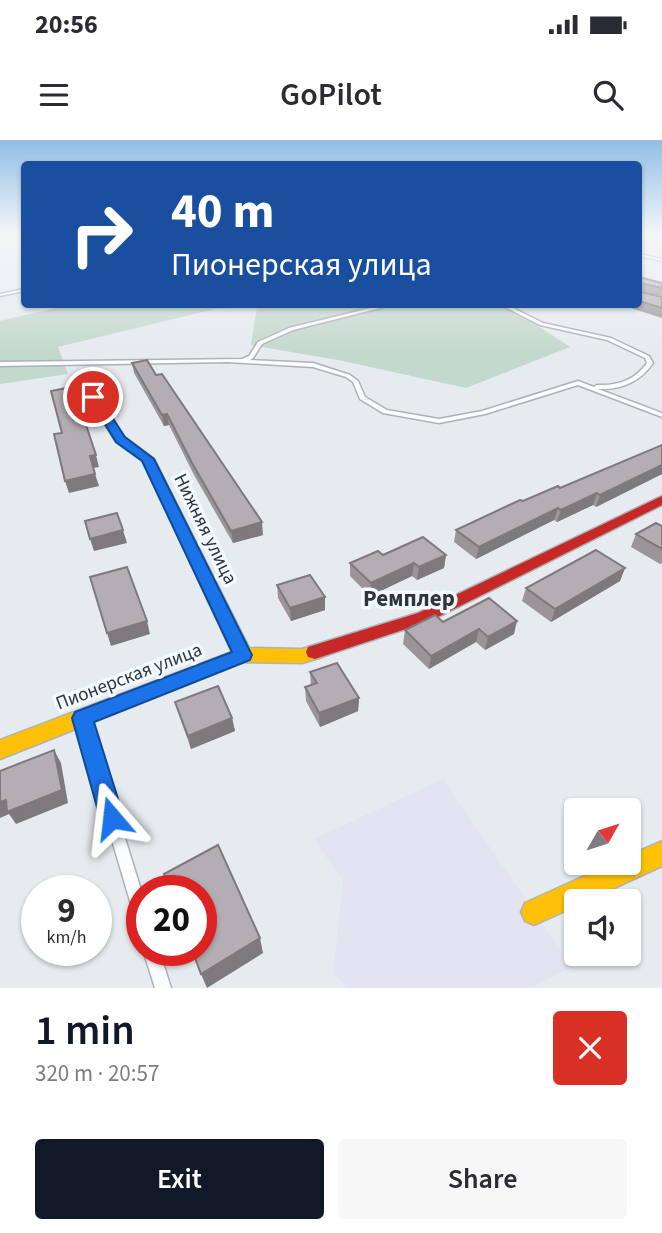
<!DOCTYPE html>
<html lang="en">
<head>
<meta charset="utf-8">
<style>
  body { margin:0; font-family:"Source Sans 3",sans-serif; background:#f7f7f7; color:#2b2b33; height:100vh; display:flex; flex-direction:column; font-size:26px; white-space:nowrap }
  * { box-sizing:border-box; margin:0 }
  p { font-size:23px; color:#7c7c81 }
  .icon { flex:none; width:38px; height:38px; fill:none; stroke:currentColor; stroke-width:2; stroke-linecap:round; stroke-linejoin:round }
  .map { position:relative; height:848px; overflow:hidden }
  .panel { display:flex; flex-direction:column; background:#fff; flex:1 }
  .panel>* { flex:none }
  .banner { position:absolute; left:21px; top:21px; width:621px; height:147px; border-radius:7px; box-shadow:0 2px 5px #0004; background:#1a4fa0; color:#fff; overflow:hidden }
  .needle { width:46px; rotate:51deg }
  .controls { position:absolute; left:564px; top:658px; display:grid; gap:14px }
  .controls a { display:grid; place-items:center; width:77px; height:77px; border-radius:7px; background:#fff; box-shadow:0 2px 5px #0004; font-size:35px }
  .speed { position:absolute; left:21px; top:735px; display:flex; gap:14px; font-size:35px; font-weight:700; text-align:center }
  .speed>* { display:grid; place-content:center; width:91px; height:91px; border-radius:50%; background:#fff; box-shadow:0 2px 5px #0004; line-height:1 }
  .speed small { font-size:18px; font-weight:400 }
  .speed .limit { border:10px solid #d22; background:#fff; color:#111 }
  .pin { position:absolute; display:grid; place-items:center; width:60px; height:60px; color:#fff; margin:-30px; border:4px solid #fff; border-radius:50%; box-shadow:0 2px 7px #0007 }
  .me { position:absolute; width:77px; margin:-38px; rotate:343deg; stroke-linejoin:round; filter:drop-shadow(0 0 5px #0008) }
  .turn { display:flex; align-items:center; gap:24px; height:147px; padding:0 35px; font-size:32px }
  .turn .icon { width:91px; height:91px; stroke-width:2.5 }
  .turn b { display:block; font-size:49px; line-height:60px }
  .round { display:grid; place-items:center; flex:none; width:74px; height:74px; border-radius:7px; background:#f7f7f7 }
  .head { display:flex; align-items:center; justify-content:space-between; height:119px; padding:0 35px }
  h1 { font-size:42px; font-weight:600; line-height:52px; color:#111827 }
  .button { display:flex; gap:14px; margin-top:auto; padding:14px 35px }
  .button a { flex:1; height:80px; border-radius:7px; background:#111827; color:#fff; font-size:28px; font-weight:600; line-height:80px; text-align:center }
  .button a+a { background:#f7f7f7; color:#2b2b33 }
  .status { display:flex; justify-content:space-between; align-items:center; height:49px; padding:0 35px; background:#fff; direction:ltr }
  .status svg { height:19px; fill:currentColor }
  header { display:flex; justify-content:space-between; align-items:center; height:91px; padding:0 35px; background:#fff; font-size:32px; font-weight:600 }
  .map>svg:first-child { display:block }
</style>
</head>
<body>
<div class="status"><b>20:56</b><svg viewBox="0 0 49 12"><path d="M0 12V9h3v3zM5 12V6h3v6zM10 12V3h3v9zM15 12V0h3v12zM26 1h20v11H26zM47 4h2v5h-2z"/></svg></div>
<header><svg class="icon" aria-label="menu" viewBox="0 0 24 24"><path d="M4 6h16M4 12h16M4 18h16"/></svg>GoPilot<svg class="icon" aria-label="search" viewBox="0 0 24 24"><circle cx="10" cy="10" r="6"/><path d="M15 15l6 6"/></svg></header>
<div class="map">
<svg width="662" height="848" viewBox="0 0 662 848">
  <rect width="100%" height="100%" fill="#e6ebf0"/>
  <!-- industrial -->
  <path fill="#e4e3f1" d="M443 639 572 827 530 848H347L333 833 343 741 314 699Z"/>
  <!-- green -->
  <path fill="#c4d9cd" d="M69 165H506L570 207 466 248 343 221 251 205 257 167 215 169 58 207 68 234 0 244V181Z"/>
  <g fill="none" stroke-linecap="round" stroke-linejoin="round">
    <!-- lane casing -->
    <g stroke="#aeb2b6" stroke-width="3">
      <path id="lane" d="M4 93H10L24 97V99Z
        M639 114 662 119V121L639 116Z
        M24 149V151L0 156V154Z
        M387 164H396L293 190 262 204 253 218 250 220 313 223 350 235 358 241 365 257 387 270 439 279 482 271 578 241 594 247 597 245C618 246 635 240 647 223L645 218 607 200 540 185 499 164H505L543 183 611 198 649 216 653 223C640 242 621 250 598 249L662 273V277L578 245 485 274 439 283 383 273 360 259 353 242 346 237 313 227 228 222 0 226V222L242 219 249 216 258 202 289 188Z
        M83 577 87 579 89 582 142 753V785L137 783 135 778 77 582 79 579Z
        M143 810H159L171 848H155Z"/>
    </g>
    <!-- slow casing -->
    <g stroke="#aeb2b6" stroke-width="3">
      <path id="slow" d="M89 255H97L124 297 154 319 249 508 302 509 315 505 322 507 324 512 322 517 302 523 244 522 0 619V600L232 512 143 321 116 302 88 257Z
        M662 701V726L586 761H576V766L534 785 525 781 521 772 525 763 613 723H628V716Z"/>
    </g>
    <!-- jam casing -->
    <g stroke="#aeb2b6" stroke-width="3">
      <path id="jam" d="M662 356V365L430 481 315 519 308 517 306 512 308 507 418 473Z"/>
    </g>
    <!-- lane -->
    <use href="#lane" fill="#fbfcfd" fill-rule="evenodd"/>
    <!-- slow -->
    <use href="#slow" fill="#ffc107" fill-rule="evenodd"/>
    <!-- jam -->
    <use href="#jam" fill="#c62828" fill-rule="evenodd"/>
  </g>
  <!-- wall -->
  <path fill="#9b959a" d="M639 137 662 143V156L641 152 662 157V178L618 164H639Z
    M132 223 156 235 263 395 233 403 194 335 169 285 164 286 134 233Z
    M662 305V334L596 367 593 365 557 382 554 380 476 419 454 402 456 390 523 361 560 348Z
    M662 386V423L660 424 631 407 636 394Z
    M383 415H446L444 428 417 440 412 436 370 456 350 436V423Z
    M625 428 620 441 551 482 522 461 526 448Z
    M277 445 325 470 291 481 278 458Z
    M443 482 514 494 485 510 476 502 429 529 403 504 405 490Z
    M310 532 359 558 358 571 320 587 306 561 305 547 311 545Z
    M175 562 232 578 235 591 191 609 179 575Z"/>
  <!-- shaded-wall -->
  <path fill="#7e797d" d="M167 274 169 285 164 286 162 275Z
    M96 315 99 327 93 328 90 316Z
    M662 325V334L596 367 600 355Z
    M95 334 99 346 69 353 65 341Z
    M597 353 593 365 557 382 561 370Z
    M558 368 554 380 476 419 479 407Z
    M262 382 263 395 233 403 231 391Z
    M123 390 127 403 94 411 90 399Z
    M446 415 444 428 417 440 419 427Z
    M414 423 412 436 370 456 371 443Z
    M625 428 620 441 551 482 555 469Z
    M325 457V470L291 481 290 468Z
    M147 481 150 494 111 506 107 493Z
    M517 481 514 494 485 510 488 497Z
    M479 489 476 502 429 529 431 516Z
    M359 558 358 571 320 587 319 573Z
    M232 578 235 591 191 609 188 596Z
    M54 610 61 623 68 663 16 684 9 674 0 678V662L6 660Z
    M260 798 263 813 207 848 201 834Z"/>
  <!-- building -->
  <path fill="#b4adb3" stroke="#7e797d" stroke-width="2" d="M639 137 662 143V148L640 143 641 152 662 157V168L639 161Z
    M147 220 156 235 162 234 262 382 231 391 192 323 167 274 162 275 132 223Z
    M67 248 74 271 81 270 96 315 90 316 95 334 65 341 54 294 62 293 51 251Z
    M662 305V325L600 355 597 353 561 370 558 368 479 407 456 390 520 360 523 361 558 346 560 348Z
    M117 373 123 390 90 399 85 381Z
    M656 383 662 386V409L636 394Z
    M423 397 446 415 419 427 414 423 371 443 350 423 378 411 383 415Z
    M596 410 625 428 555 469 526 448Z
    M127 427 147 481 107 493 90 437Z
    M310 435 325 457 290 468 277 445Z
    M489 458 517 481 488 497 479 489 431 516 405 490 435 475 443 482Z
    M337 523 359 558 319 573 305 547 317 543 310 532Z
    M218 546 232 578 188 596 175 562Z
    M54 610 62 650 7 672 6 660 0 662V631Z
    M218 705 260 798 201 834 192 810H201V751H171L164 734Z"/>
  <!-- sky -->
  <linearGradient id="sky" x2="0" y2="1"><stop stop-color="#90bee6"/><stop offset="0.44" stop-color="#f4f6f8"/><stop offset="1" stop-color="#f4f6f8" stop-opacity="0"/></linearGradient>
  <rect width="662" height="212" fill="url(#sky)"/>
  <!-- route -->
  <path fill="#1a73e8" stroke="#114b97" stroke-width="2" d="M93 253 97 254 125 297 154 319 252 515 250 520 94 582 124 678 120 686 112 690 104 686 100 678 72 578 75 572 232 512 142 321 116 302 88 257Z"/>
  <g text-anchor="middle" dominant-baseline="central" stroke-width="7" stroke-linejoin="round" paint-order="stroke">
    <!-- street labels -->
    <g font-size="19" fill="#323538" stroke="#f2f9ff">
      <text transform="translate(205 389) rotate(64)">Нижняя улица</text>
      <text transform="translate(129 537) rotate(-21)">Пионерская улица</text>
    </g>
    <!-- quarter labels -->
    <g font-size="23" font-weight="bold" fill="#323538" stroke="#f2f9ff">
      <text x="409" y="458">Ремплер</text>
    </g>
  </g>
</svg>
<div class="controls">
<a><svg class="needle" viewBox="-14 -14 28 28"><path d="M0-13l5 13h-10z" fill="#e53935"/><path d="M0 13l5-13h-10z" fill="#7c7c81"/></svg></a>
<a><svg class="icon" aria-label="sound" viewBox="0 0 24 24"><path d="M4 9h4l5-4v14l-5-4H4zM17 9q2 3 0 6"/></svg></a>
</div>
<div class="speed"><div>9<small>km/h</small></div><div class="limit">20</div></div>
<div class="pin" style="left:93px;top:257px;background:#d93025"><svg class="icon" aria-label="arrive" viewBox="0 0 24 24"><path d="M6 21V4h12l-3 4 3 4H6"/></svg></div>
<svg class="me" style="left:112px;top:678px" viewBox="-20 -20 40 40"><path d="M0-17L14 15 0 8-14 15z" fill="#1a73e8" stroke="#fff" stroke-width="4"/></svg>
<div class="banner">
<div class="turn"><svg class="icon" aria-label="right" viewBox="0 0 24 24"><path d="M7 20v-9h11M14 6l5 5-5 5"/></svg><div><b>40 m</b>Пионерская улица</div></div>
</div>
</div>
<section class="panel">
<div class="head"><div><h1>1 min</h1><p>320 m · 20:57</p></div><a class="round" style="background:#d93025;color:#fff"><svg class="icon" aria-label="close" viewBox="0 0 24 24"><path d="M6 6l12 12M18 6L6 18"/></svg></a></div>
<div class="button"><a>Exit</a><a>Share</a></div>
</section>
</body>
</html>
